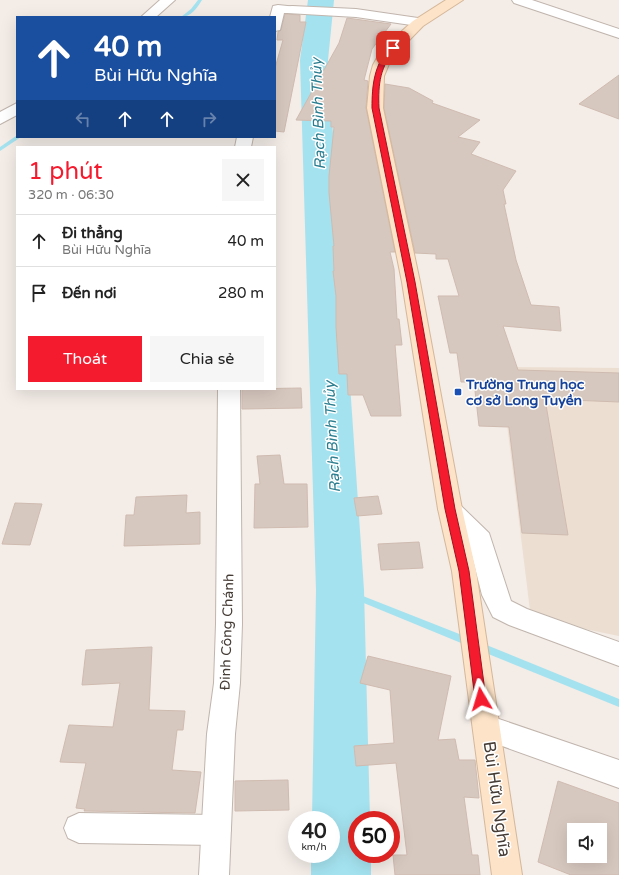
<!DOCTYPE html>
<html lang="vi">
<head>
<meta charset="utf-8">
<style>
  body { margin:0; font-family:"Varela Round",sans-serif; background:#f6f6f6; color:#222; height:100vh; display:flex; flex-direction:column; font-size:15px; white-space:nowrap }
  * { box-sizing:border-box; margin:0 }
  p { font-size:13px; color:#767676 }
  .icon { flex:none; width:22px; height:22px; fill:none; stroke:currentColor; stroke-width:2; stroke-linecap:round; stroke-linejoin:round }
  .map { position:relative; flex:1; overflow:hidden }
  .drawer { position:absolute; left:16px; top:146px; width:260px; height:244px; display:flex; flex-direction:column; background:#fff; border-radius:0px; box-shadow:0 4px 16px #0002 }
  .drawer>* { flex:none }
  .hud { position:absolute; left:16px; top:16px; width:260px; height:122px; border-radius:0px; box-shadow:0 4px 16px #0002; background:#1a4fa0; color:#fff; overflow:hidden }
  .buttons { position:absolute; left:567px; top:823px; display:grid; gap:8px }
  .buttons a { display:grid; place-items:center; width:40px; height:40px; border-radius:0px; background:#fff; box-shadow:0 4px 16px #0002; font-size:20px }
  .speed { position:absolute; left:288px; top:811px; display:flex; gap:8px; font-size:20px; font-weight:700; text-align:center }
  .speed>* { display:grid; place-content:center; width:52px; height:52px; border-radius:50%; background:#fff; box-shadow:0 4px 16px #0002; line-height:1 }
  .speed small { font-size:10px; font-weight:400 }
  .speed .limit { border:6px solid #d22; background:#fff; color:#111 }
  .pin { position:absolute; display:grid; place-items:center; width:34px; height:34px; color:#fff; margin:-17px; border-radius:8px; box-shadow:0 2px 6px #0006 }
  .me { position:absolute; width:44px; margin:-22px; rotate:353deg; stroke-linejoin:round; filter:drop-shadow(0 0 3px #0008) }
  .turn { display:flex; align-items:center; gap:14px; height:84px; padding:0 12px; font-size:18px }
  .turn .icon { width:52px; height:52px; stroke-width:2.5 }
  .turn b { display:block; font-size:28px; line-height:34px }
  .lanes { display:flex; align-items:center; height:38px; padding:0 12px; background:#0003; justify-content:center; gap:20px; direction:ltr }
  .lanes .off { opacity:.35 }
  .round { display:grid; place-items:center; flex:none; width:42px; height:42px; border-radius:0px; background:#f6f6f6 }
  .overview { display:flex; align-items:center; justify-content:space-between; height:68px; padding:0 12px }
  h1 { font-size:24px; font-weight:600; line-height:30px; color:#f51b2f }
  .cta { display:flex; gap:8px; margin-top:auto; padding:8px 12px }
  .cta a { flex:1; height:46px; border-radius:0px; background:#f51b2f; color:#fff; font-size:16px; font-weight:600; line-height:46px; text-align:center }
  .cta a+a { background:#f6f6f6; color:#222 }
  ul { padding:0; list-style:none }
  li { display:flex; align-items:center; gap:12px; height:52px; padding:0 12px; border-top:1px solid #e0e0e0 }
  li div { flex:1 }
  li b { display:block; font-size:15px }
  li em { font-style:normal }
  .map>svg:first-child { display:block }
</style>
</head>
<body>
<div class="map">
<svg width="619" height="875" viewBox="0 0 619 875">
  <rect width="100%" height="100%" fill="#f3ece7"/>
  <!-- education -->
  <path fill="#ecded1" d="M500 367 619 368V636L531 618Z"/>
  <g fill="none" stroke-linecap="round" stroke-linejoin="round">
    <!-- stream -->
    <path fill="#a4e2ef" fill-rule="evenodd" d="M198 0H202C197 8 191 17 181 17L191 9Z
      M16 136 21 137 0 151V147Z
      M340 587 472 639 473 642 472 645 469 646 466 645 337 592 336 590 337 588Z
      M479 642 619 699V707L476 649 475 646 476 643Z"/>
    <!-- river -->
    <path fill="#a4e2ef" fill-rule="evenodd" d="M308 0H334L328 60 364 590 370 820H357V854H371V875H311V854H331V820H312L316 590 300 60Z"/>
  </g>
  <!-- building -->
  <path fill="#d7c8bf" stroke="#cfbbb0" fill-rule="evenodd" d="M285 14 300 15V22H306L284 132 275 131V68L283 40H277L278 32 281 30Z
    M347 18 391 24 372 49 364 80 368 81 366 108 395 252H390L394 269 397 319H399L402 345H395L401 416H371L363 395H348L347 374H339L336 327V296L333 271H334L333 246H334L329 193V176L334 127H331V121L296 120 339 43Z
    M619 75V119L579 104Z
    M385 84 409 88 433 101 432 103 480 120 458 137 480 142 471 154 516 171 503 190 506 204H504L516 260 531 305 559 307 561 331 503 326 518 370 619 373V402L545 399 568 535 522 533 509 427 479 426 474 382H461L457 353H450L438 296H459L448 259H436V254L415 253 384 108Z
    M301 388 302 408 242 409V389Z
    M280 455 284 484H307L308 527 254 528 255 484H260L257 456Z
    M187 495 186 513 200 512V544L124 546 126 515H134L136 497Z
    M378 496 382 514 357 516 354 498Z
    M15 503 42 504 30 545 2 544Z
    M419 542 423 568 381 570 378 544Z
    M152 647 149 710 185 711 183 730H177L172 770 201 772 195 813 84 811 85 809 76 808 86 763 60 762 69 725 113 727 120 683 82 685 86 650Z
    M368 656 451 676 438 740 455 739 459 760H475L479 798 464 797 472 855H478L480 875H395L393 855H407L396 763 356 766 354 746 394 743 390 690 360 683Z
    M288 780 289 810 235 811V781Z
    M558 781 619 803V875H571L538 862ZM574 830H600V856H574Z"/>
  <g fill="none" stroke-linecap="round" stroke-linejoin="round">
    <!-- minor casing -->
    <g stroke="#c1b5ad" stroke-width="2">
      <path id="minor" d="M160 0H175L156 17H141Z
        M512 0H532L619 29V38L514 3Z
        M292 6 356 9 418 18 423 19 425 22 423 25 418 26 356 17 287 13 285 10 287 7Z
        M17 103V115L0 124V112Z
        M450 500 458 503 489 533 511 601 527 609 619 642V666L509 625 493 617 482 595 469 544 442 515 438 509 442 503Z
        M487 715 619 760V788L477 737 473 728 477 719Z
        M79 813 216 815 227 820 231 830 227 840 216 845 79 843 68 838 64 828 68 818Z"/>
    </g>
    <!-- tertiary casing -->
    <g stroke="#c1b5ad" stroke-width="2">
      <path id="tertiary" d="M278 5 297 7 299 10 297 13H284L280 30 275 31V17H270L273 6Z
        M237 137H253L251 147H235Z
        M218 389H240L242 624 240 683 235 734 229 875H199L207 734 214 683 216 624Z"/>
    </g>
    <!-- secondary casing -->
    <g stroke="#d5b79a" stroke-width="2">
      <path id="secondary" d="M446 0H463L423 26 391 59 384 76 383 108 420 282 462 509 476 571 522 875H492L452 571 438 509 402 282 367 108 370 76 373 65 378 56 392 40 413 21Z"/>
    </g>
    <!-- minor -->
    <use href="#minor" fill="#fff" fill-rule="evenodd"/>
    <!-- tertiary -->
    <use href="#tertiary" fill="#fff" fill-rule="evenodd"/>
    <!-- secondary -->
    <use href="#secondary" fill="#fde3c7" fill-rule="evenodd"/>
  </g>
  <!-- route -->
  <path fill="#f51b2f" stroke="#9f121f" d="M391 46 396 48C380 67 378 83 379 108L415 282 455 509 469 571 486 699 485 703 481 704 477 703 475 699 459 571 445 509 407 282 372 108C372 85 374 64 391 46Z"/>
  <!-- markers -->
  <rect fill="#1a4fb4" stroke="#fff" stroke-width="1.5" x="454" y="388" width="8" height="8" rx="2"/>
  <g text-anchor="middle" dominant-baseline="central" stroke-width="3" stroke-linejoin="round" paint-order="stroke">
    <!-- transit labels -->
    <g font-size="14" font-weight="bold" fill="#164399" stroke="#fff" text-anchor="start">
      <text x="466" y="384">Trường Trung học<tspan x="466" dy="16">cơ sở Long Tuyền</tspan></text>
    </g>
    <!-- street labels -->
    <g font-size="14" fill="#463c36" stroke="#fff">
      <text transform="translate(227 632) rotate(-88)">Đinh Công Chánh</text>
    </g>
    <!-- water labels -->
    <g font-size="15" font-style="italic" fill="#2b7e90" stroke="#fff">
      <text transform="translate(318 114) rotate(-92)">Rạch Bình Thủy</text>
      <text transform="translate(332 437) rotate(-93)">Rạch Bình Thủy</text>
    </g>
    <!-- near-street labels -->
    <g font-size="17" fill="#463c36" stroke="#fff">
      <text transform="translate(497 799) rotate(82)">Bùi Hữu Nghĩa</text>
    </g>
  </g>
</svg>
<div class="buttons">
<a><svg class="icon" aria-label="sound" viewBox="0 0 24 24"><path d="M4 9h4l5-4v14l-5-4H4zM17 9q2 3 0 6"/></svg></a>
</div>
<div class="speed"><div>40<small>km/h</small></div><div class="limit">50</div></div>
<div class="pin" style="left:393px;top:48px;background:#d93025"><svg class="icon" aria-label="arrive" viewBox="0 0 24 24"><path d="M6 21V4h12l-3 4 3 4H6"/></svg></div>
<svg class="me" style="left:481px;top:699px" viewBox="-20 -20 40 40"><path d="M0-17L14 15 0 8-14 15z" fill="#f51b2f" stroke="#fff" stroke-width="4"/></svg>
<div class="hud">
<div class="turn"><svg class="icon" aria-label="ahead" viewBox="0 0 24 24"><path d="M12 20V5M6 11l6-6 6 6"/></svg><div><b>40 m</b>Bùi Hữu Nghĩa</div></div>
<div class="lanes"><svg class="icon off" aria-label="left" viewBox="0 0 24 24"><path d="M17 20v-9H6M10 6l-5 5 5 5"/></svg><svg class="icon" aria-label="ahead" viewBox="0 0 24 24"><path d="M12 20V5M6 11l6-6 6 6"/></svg><svg class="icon" aria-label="ahead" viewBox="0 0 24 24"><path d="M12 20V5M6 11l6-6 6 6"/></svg><svg class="icon off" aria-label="right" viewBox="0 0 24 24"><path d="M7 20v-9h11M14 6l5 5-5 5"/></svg></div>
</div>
<section class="drawer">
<div class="overview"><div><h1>1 phút</h1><p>320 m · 06:30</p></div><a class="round"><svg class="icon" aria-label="close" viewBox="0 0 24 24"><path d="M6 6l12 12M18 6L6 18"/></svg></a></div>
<ul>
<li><svg class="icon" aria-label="ahead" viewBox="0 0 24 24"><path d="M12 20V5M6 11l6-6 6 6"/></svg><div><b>Đi thẳng</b><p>Bùi Hữu Nghĩa</p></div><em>40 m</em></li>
<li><svg class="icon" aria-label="arrive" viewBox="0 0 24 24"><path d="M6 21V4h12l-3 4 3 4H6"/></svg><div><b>Đến nơi</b></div><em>280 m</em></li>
</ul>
<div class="cta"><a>Thoát</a><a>Chia sẻ</a></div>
</section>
</div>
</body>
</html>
